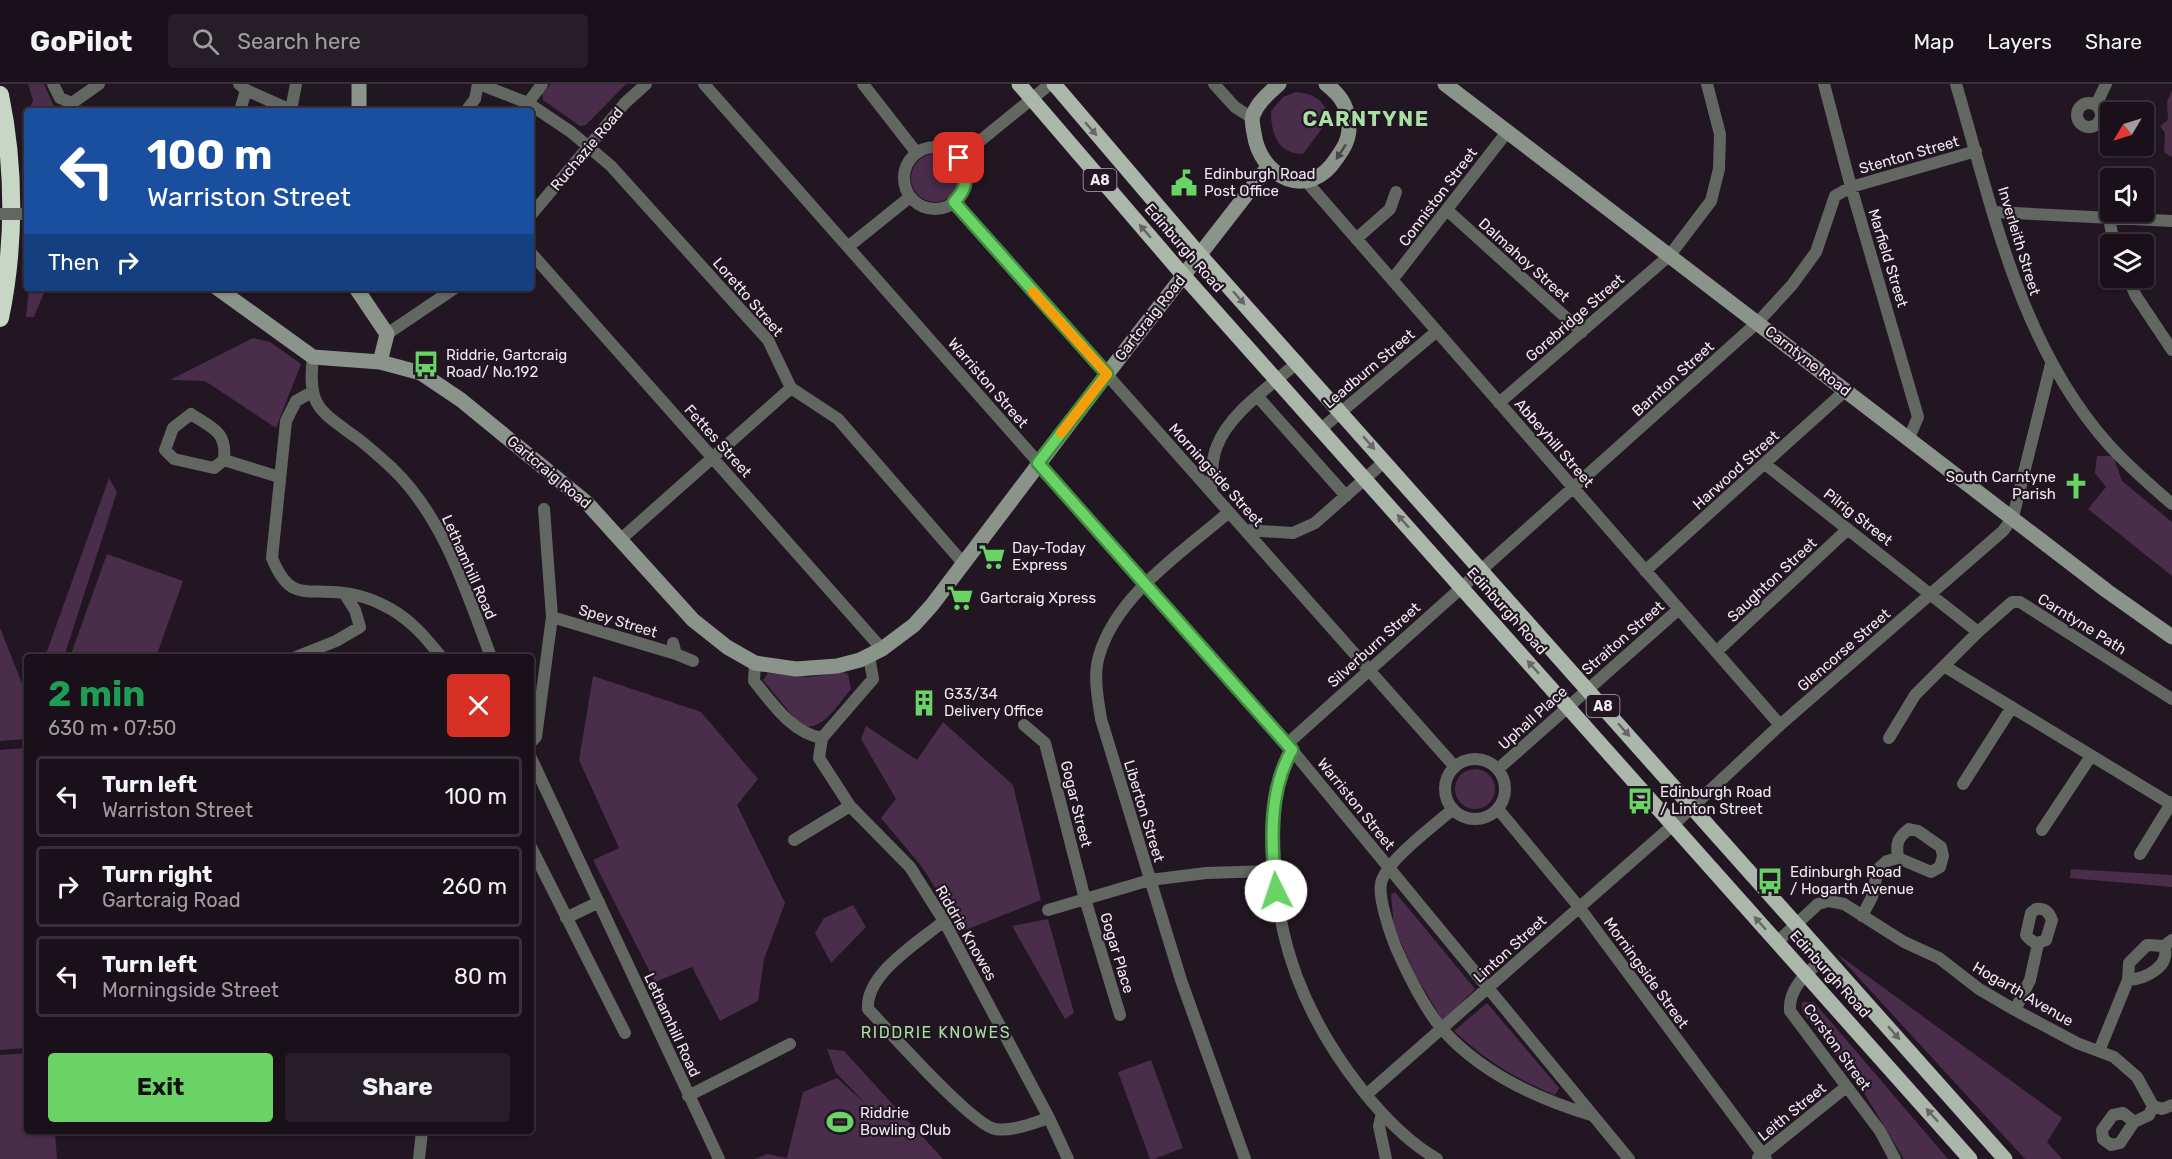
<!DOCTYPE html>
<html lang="en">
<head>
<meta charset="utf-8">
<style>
  body { margin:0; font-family:Rubik,sans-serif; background:#261e26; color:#f1f3f6; height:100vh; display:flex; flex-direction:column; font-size:22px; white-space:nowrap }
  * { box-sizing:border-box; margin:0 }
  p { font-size:20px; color:#9f9da2 }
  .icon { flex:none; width:33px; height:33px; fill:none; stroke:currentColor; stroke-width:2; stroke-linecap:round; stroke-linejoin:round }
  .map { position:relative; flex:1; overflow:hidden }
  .side { position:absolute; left:24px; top:570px; width:510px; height:480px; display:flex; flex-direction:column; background:#191019; border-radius:6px; box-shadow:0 2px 4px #0004,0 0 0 2px #373038 }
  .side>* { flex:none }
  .banner { position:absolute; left:24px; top:24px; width:510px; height:183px; border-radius:6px; box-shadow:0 2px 4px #0004,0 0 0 2px #373038; background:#1a4fa0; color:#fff; overflow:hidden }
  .needle { width:39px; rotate:232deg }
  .controls { position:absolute; left:2100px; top:18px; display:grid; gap:12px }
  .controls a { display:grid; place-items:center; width:54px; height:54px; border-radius:6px; background:#191019; box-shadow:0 2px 4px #0004,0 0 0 2px #373038; font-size:30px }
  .pin { position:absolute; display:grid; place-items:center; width:51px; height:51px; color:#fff; margin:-26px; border-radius:12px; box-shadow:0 3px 9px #0006 }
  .me { position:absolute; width:66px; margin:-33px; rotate:356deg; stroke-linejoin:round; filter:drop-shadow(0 0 4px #0008) }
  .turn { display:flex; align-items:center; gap:21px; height:126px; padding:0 24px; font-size:27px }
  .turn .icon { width:78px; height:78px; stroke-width:2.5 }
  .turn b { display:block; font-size:42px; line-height:51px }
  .then { display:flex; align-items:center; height:57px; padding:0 24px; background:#0003; gap:12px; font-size:22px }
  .round { display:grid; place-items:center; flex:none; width:63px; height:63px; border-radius:6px; background:#261e26 }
  .head { display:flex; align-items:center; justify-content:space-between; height:102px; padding:0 24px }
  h1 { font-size:36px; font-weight:700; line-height:45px; color:#1e9e55 }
  .button { display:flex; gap:12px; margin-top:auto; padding:12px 24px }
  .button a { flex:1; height:69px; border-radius:6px; background:#69d465; color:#111; font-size:24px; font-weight:700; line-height:69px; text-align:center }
  .button a+a { background:#261e26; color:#f1f3f6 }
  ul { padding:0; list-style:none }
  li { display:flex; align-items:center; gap:18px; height:81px; margin:0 12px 9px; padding:0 12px; border:3px solid #373038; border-radius:6px }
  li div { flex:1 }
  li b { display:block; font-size:22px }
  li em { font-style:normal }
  header { display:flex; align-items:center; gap:36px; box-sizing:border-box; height:84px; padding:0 30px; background:#191019; border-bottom:2px solid #373038 }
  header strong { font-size:28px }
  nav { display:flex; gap:33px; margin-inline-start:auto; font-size:21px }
  .search { width:420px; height:54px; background:#261e26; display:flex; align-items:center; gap:15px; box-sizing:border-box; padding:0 21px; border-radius:6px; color:#9f9da2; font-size:22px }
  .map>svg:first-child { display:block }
</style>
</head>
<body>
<header>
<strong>GoPilot</strong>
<div class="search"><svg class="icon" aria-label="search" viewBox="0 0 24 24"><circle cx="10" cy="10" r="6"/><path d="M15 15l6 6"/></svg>Search here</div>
<nav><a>Map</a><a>Layers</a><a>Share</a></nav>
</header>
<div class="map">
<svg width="2172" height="1075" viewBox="0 0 2172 1075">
  <rect width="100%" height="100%" fill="#211621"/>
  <!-- green -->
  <path fill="#4a2d4b" d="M28 0H44L56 27H29L33 16Z
    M551 0H626L586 41 580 42 543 16 542 9Z
    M2172 6V72L2171 73 2164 68 2165 49 2160 42 2168 36 2167 18Z
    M1296 8C1315 10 1325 16 1329 35L1303 70C1278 70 1271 50 1271 27L1283 13Z
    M911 94a24 24 0 1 1 48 0a24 24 0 1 1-48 0Z
    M29 204H46L34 233H26Z
    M253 254 270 258 301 280 276 344 205 297 170 296Z
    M2097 372H2113L2122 397 2172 438V492L2088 425 2106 403 2095 389Z
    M109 394 117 408 64 573H45Z
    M107 470 183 497 156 573H70Z
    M0 544 23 602 27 605V655L0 657Z
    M844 588 848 590 851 605C838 620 823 648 801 642L763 596 768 589 809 593Z
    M593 592 701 628 758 695 737 721 785 819 764 875 758 917 720 937 692 883 655 898 593 776 619 764 579 676Z
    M943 638 1013 701 1041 816 963 847 922 783 881 734 896 715 861 655 866 642 917 676Z
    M25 664 27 964 0 966V666Z
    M1455 705a20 20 0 1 1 40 0a20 20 0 1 1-40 0Z
    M2071 785 2172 791V803L2070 794Z
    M1395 808 1475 905 1443 937 1416 892 1394 843 1391 811Z
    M853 821 866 843 831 879 815 849 824 834Z
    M1048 835 1074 929 1065 935 1012 842Z
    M1836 869 2062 1034 2047 1058 2062 1075H2025Z
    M1802 918H1814L1948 1075H1904L1858 999 1802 928Z
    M1487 919 1559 1004 1555 1011C1516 995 1485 976 1454 947Z
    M827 965 844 967 943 1075H754L767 1070 787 1074 803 1008 837 994 867 1021 836 989Z
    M27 969V1047H55L57 1075H0V971Z
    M1151 976 1183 1064 1154 1075H1150L1118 988Z"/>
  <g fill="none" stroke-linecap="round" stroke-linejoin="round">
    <!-- street -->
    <path stroke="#626861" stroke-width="12" d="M53 0 60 14 72 19 99 0
      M239 0 246 6 293 27
      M479 0 528 19 571 48 611 82 768 256 791 304 838 335 963 479
      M704 0 1287 660 1629 1075
      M863 0 916 68
      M1214 0 1235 23 1252 34
      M1824 0 1851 103 1918 333 1909 354
      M1956 0C1993 125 2019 260 2109 361 2128 382 2150 401 2172 420
      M2077 31a12 12 0 1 1 24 0a12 12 0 1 1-24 0Z
      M528 19 542 0
      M2096 21 2106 0
      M291 26 296 0
      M240 27 246 6
      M466 27 475 15 478 0
      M904 94a31 31 0 1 1 62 0a31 31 0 1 1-62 0Z
      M959 74 1050 0
      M1306 97 1780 641
      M954 118 1455 683
      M1447 126 1582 248
      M1994 128 2172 137
      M531 131 625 19 646 0
      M2109 134 2114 160
      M1356 155 1390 125 1396 108
      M849 162 910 113
      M531 169 882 565
      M2128 194 2136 212 2172 266
      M1392 196 1507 48
      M387 250 455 204
      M313 273C307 323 320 327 357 354 369 363 381 374 392 384 444 434 466 507 491 573
      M312 308 296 317 286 337 272 474C290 518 305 504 343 509 355 510 372 515 383 521 407 532 425 552 441 573
      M1258 313 1346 412
      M1499 319 1670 171 1711 117 1719 85 1720 50 1707 0
      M191 330C213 345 227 347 224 376L214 384 174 375 165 366 173 344Z
      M1321 345 1437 247
      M224 376 279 393
      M1765 380 1978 548 1915 611 1889 654
      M1211 408C1212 393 1211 376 1217 362 1230 328 1271 302 1298 278
      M1229 428C1183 468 1116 511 1099 572 1093 592 1098 615 1101 635L1181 896 1245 1075
      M1245 446 1293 449 1315 439 1385 377
      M621 455 791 304
      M1645 487 1846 306
      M552 533 676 570 673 559
      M1978 548 2012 518H2020L2172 615
      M1716 568 1848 445
      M676 570 693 577
      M869 572 873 595 822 654 819 674 850 722 910 783 944 837 1049 1034 1068 1075
      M296 573 336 557 360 543 355 526 344 509
      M755 579 754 597C773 620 792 649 822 654
      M1944 582 2171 720
      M1024 641 1045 659 1085 815 1120 931
      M531 658 536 653 552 533 544 425
      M1287 660 1758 238 1792 201 1816 168 1835 112 1851 103 1976 67
      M1292 666C1274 696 1274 728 1274 763 1274 856 1305 934 1363 1007 1383 1032 1408 1058 1437 1075
      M531 674 719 1075
      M1445 705a30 30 0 1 1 60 0a30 30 0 1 1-60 0Z
      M1498 685 1679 525
      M1963 700 2012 623
      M1453 725C1436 740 1384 778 1381 800 1378 814 1391 852 1397 866 1409 893 1423 922 1442 945 1480 988 1538 1015 1591 1031
      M1498 725 1579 823 1766 1075
      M2042 746 2091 672
      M794 756 850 722
      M531 763 625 949
      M2140 770 2172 718
      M2036 825C2045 824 2049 828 2052 836L2046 856C2037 860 2033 860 2026 851L2031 829Z
      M1048 826 1150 796 1206 789 1274 787
      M1862 832 1872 813 1878 785 1887 777 1898 774 1931 788 1940 783 1943 772 1941 763 1918 747 1909 745C1897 754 1896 760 1898 774
      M566 834 599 818
      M944 837C920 857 865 890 868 925 890 948 971 1040 995 1045 1012 1048 1033 1039 1049 1034
      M1777 858 1818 820 1829 817 1844 820 1904 858 1939 874 1979 905 2015 926 2077 959 2114 973 2137 993 2153 1022 2162 1025 2172 1021
      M1826 872C1810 887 1788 902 1790 927L1880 1047 1895 1075
      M2128 896C2145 895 2172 882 2164 862
      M2015 926 2030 896 2038 860
      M2099 967 2128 896 2129 879 2147 861 2164 862 2172 856
      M1366 1011 1673 741 1780 641 2003 447 2013 433 2051 280
      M688 1012 790 960
      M1382 1029 1379 1042 1386 1075
      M2134 1038 2123 1029 2113 1031 2102 1046 2103 1055 2111 1061 2120 1059 2134 1038 2149 1031 2153 1022
      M1758 1074 1846 1003
      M419 1075 422 1047"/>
    <!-- secondary -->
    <path stroke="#8b948a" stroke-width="15" d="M359 0V27
      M1279 0C1269 9 1258 18 1253 31 1251 36 1253 43 1254 49 1260 94 1309 117 1336 75 1343 65 1348 58 1349 46 1349 25 1343 13 1326 0
      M1445 0 2107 507 2172 553
      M217 204 313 273 380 278 421 289 461 316 587 419 693 536 727 563 755 579 796 585 837 582 860 576 882 565 914 541 932 521 1107 290 1267 84
      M356 204 387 250 380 278"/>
    <!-- primary -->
    <path stroke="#abb7aa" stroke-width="15" d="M1019 0 1183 191 1970 1075
      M1054 0 1200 171 2005 1075"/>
    <!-- highway -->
    <path stroke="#c8d6c6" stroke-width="18" d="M0 11C15 83 15 162 0 234"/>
    <!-- street-bridge -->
    <path stroke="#626861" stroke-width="12" d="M0 130H27"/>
  </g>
  <!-- one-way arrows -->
  <defs><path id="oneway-solid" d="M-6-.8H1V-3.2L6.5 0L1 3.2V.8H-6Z" transform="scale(1.5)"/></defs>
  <g fill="#666">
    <use href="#oneway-solid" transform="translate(1091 45) rotate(49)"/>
    <use href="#oneway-solid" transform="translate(1145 147) rotate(-131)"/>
    <use href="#oneway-solid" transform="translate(1239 214) rotate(48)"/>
    <use href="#oneway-solid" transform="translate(1369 359) rotate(49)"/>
    <use href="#oneway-solid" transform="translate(1403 437) rotate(-132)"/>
    <use href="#oneway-solid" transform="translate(1533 583) rotate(-132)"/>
    <use href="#oneway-solid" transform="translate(1624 646) rotate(48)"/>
    <use href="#oneway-solid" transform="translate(1760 839) rotate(-132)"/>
    <use href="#oneway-solid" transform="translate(1894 949) rotate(49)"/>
    <use href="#oneway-solid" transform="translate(1932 1031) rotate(-132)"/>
  </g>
  <use fill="#4b484b" href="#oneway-solid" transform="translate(1341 68) rotate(123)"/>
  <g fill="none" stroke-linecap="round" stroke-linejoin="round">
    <!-- route casing -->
    <g stroke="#448a42" stroke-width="15">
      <path id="route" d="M959 74C969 91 968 104 954 118L1107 290 1038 379 1292 666C1268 707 1271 760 1276 807"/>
    </g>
    <!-- route -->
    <use href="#route" stroke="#69d465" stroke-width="10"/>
    <!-- slow -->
    <path stroke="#f59e0b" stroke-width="10" d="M1033 208 1107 290 1061 349"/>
  </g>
  <!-- icons -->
  <defs>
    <g id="civic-bare" transform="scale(2.07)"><path d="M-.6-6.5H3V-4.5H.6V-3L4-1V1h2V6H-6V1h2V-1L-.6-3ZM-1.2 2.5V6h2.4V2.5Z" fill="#69d465" stroke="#211621" stroke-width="2.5" paint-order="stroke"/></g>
    <g id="bus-bare" transform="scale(2.07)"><path d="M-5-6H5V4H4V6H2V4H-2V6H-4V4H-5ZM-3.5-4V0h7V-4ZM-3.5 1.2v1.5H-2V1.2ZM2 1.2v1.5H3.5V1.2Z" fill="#69d465" stroke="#211621" stroke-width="2.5" paint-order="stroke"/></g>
    <g id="church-bare" transform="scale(2.07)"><path d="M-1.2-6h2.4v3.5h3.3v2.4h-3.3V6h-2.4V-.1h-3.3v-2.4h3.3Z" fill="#69d465" stroke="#211621" stroke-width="2.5" paint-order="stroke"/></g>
    <g id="supermarket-bare" transform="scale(2.07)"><path d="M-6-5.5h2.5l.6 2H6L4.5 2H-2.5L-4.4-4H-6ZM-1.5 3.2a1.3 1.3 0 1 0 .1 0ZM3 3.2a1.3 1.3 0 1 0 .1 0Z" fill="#69d465" stroke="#211621" stroke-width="2.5" paint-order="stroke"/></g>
    <g id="building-bare" transform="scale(2.07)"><path d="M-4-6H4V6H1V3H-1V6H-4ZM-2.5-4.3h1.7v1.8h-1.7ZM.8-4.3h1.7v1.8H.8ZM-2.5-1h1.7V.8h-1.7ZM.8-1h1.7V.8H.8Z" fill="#69d465" stroke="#211621" stroke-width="2.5" paint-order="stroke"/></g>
    <g id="stadium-bare" transform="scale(2.07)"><path d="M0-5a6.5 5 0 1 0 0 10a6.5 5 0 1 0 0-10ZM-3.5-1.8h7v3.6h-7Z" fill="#69d465" stroke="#211621" stroke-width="2.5" paint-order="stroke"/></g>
  </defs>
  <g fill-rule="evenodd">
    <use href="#civic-bare" x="1184" y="99"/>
    <use href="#bus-bare" x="426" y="280"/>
    <use href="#church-bare" x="2076" y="402"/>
    <use href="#supermarket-bare" x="992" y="473"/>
    <use href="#supermarket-bare" x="960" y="514"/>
    <use href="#building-bare" x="924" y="619"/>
    <use href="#bus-bare" x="1640" y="717"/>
    <use href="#bus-bare" x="1770" y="797"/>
    <use href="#stadium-bare" x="840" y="1038"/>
  </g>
  <g text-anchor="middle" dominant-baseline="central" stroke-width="4.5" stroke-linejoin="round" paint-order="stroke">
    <!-- shield labels -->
    <g fill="#211621" stroke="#b2a9b2" stroke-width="1.5">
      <rect x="1083.5" y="85" width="33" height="22" rx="4.5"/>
      <rect x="1586.5" y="611" width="33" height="22" rx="4.5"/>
    </g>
    <g font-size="14" font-weight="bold" fill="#f0e8f0">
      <text x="1100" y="96">A8</text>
      <text x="1603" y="622">A8</text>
    </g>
    <!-- street labels -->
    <g font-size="15" fill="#f0e8f0" stroke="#211621">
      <text transform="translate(587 65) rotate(-50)">Ruchazie Road</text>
      <text transform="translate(1909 71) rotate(-16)">Stenton Street</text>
      <text transform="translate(1438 113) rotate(-53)">Conniston Street</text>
      <text transform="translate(2019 157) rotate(73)">Inverleith Street</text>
      <text transform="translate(1184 164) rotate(49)">Edinburgh Road</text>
      <text transform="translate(1888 174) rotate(73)">Marfield Street</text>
      <text transform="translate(1524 176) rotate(42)">Dalmahoy Street</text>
      <text transform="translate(748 213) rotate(49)">Loretto Street</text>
      <text transform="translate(1150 234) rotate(-52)">Gartcraig Road</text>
      <text transform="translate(1575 234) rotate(-41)">Gorebridge Street</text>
      <text transform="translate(1808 277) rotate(38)">Carntyne Road</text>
      <text transform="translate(1369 285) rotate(-40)">Leadburn Street</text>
      <text transform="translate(1673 295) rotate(-42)">Barnton Street</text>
      <text transform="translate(988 299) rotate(49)">Warriston Street</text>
      <text transform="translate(718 357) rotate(48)">Fettes Street</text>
      <text transform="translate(1554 359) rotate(49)">Abbeyhill Street</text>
      <text transform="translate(1736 386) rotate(-42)">Harwood Street</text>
      <text transform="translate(549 388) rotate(40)">Gartcraig Road</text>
      <text transform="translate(1216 391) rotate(48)">Morningside Street</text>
      <text transform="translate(1858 433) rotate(38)">Pilrig Street</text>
      <text transform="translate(469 483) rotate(66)">Lethamhill Road</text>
      <text transform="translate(1772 496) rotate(-43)">Saughton Street</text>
      <text transform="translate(1507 527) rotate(48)">Edinburgh Road</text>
      <text transform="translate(618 537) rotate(17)">Spey Street</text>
      <text transform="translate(2082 540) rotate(32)">Carntyne Path</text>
      <text transform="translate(1623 554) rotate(-41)">Straiton Street</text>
      <text transform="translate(1374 561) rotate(-42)">Silverburn Street</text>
      <text transform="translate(1844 566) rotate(-41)">Glencorse Street</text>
      <text transform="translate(1533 634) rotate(-42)">Uphall Place</text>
      <text transform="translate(1076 720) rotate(76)">Gogar Street</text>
      <text transform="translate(1356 720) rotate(51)">Warriston Street</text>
      <text transform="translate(1144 727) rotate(73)">Liberton Street</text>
      <text transform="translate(966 849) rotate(60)">Riddrie Knowes</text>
      <text transform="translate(1510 865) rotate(-42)">Linton Street</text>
      <text transform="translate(1117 869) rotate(73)">Gogar Place</text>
      <text transform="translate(1646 889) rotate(54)">Morningside Street</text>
      <text transform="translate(1830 890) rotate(48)">Edinburgh Road</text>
      <text transform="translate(2023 910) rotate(30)">Hogarth Avenue</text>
      <text transform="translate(672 941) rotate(65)">Lethamhill Road</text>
      <text transform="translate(1837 963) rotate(54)">Corston Street</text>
      <text transform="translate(1792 1028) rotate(-39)">Leith Street</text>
    </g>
    <!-- poi labels -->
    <g font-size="15" fill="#f0e8f0" stroke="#211621" text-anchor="start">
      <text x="1204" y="90">Edinburgh Road<tspan x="1204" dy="17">Post Office</tspan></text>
      <text x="446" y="271">Riddrie, Gartcraig<tspan x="446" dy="17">Road/ No.192</tspan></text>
      <text x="2056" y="393" text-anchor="end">South Carntyne<tspan x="2056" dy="17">Parish</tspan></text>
      <text x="1012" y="464">Day-Today<tspan x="1012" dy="17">Express</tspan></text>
      <text x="980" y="514">Gartcraig Xpress</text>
      <text x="944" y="610">G33/34<tspan x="944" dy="17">Delivery Office</tspan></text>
      <text x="1660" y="708">Edinburgh Road<tspan x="1660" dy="17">/ Linton Street</tspan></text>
      <text x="1790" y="788">Edinburgh Road<tspan x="1790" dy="17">/ Hogarth Avenue</tspan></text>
      <text x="860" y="1029">Riddrie<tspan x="860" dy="17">Bowling Club</tspan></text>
    </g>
    <!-- neighbourhood labels -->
    <g font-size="16" letter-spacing="1.5" fill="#a8dfa3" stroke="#211621">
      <text x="936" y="948">RIDDRIE KNOWES</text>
    </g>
    <!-- district labels -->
    <g font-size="21" font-weight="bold" letter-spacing="1.5" fill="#a8dfa3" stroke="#211621">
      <text x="1366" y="34">CARNTYNE</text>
    </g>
  </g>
</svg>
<div class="controls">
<a><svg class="needle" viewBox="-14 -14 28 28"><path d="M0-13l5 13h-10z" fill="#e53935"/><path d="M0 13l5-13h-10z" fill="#9f9da2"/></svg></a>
<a><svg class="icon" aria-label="sound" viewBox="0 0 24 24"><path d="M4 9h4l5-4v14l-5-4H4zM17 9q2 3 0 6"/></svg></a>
<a><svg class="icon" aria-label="layers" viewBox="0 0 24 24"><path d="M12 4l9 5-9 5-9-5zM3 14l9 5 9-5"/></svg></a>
</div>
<div class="pin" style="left:959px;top:74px;background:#d93025"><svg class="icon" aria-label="arrive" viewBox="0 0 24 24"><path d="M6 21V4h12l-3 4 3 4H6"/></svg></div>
<svg class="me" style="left:1276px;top:807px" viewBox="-20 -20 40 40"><circle r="19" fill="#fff"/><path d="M0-13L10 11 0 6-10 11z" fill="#69d465"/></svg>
<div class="banner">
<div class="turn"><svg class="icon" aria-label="left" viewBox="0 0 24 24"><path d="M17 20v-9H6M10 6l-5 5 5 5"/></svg><div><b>100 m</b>Warriston Street</div></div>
<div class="then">Then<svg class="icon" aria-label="right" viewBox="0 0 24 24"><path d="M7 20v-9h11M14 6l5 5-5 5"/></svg></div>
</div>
<section class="side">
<div class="head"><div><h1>2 min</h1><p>630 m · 07:50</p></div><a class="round" style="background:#d93025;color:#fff"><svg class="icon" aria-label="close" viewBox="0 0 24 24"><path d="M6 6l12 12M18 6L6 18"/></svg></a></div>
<ul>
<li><svg class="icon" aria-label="left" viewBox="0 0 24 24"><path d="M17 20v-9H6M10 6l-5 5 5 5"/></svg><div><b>Turn left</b><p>Warriston Street</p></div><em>100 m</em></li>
<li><svg class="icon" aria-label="right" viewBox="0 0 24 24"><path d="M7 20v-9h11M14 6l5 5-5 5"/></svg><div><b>Turn right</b><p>Gartcraig Road</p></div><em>260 m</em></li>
<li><svg class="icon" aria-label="left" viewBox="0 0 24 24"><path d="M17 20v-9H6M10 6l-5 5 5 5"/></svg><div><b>Turn left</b><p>Morningside Street</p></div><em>80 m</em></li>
</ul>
<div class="button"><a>Exit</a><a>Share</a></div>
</section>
</div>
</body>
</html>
